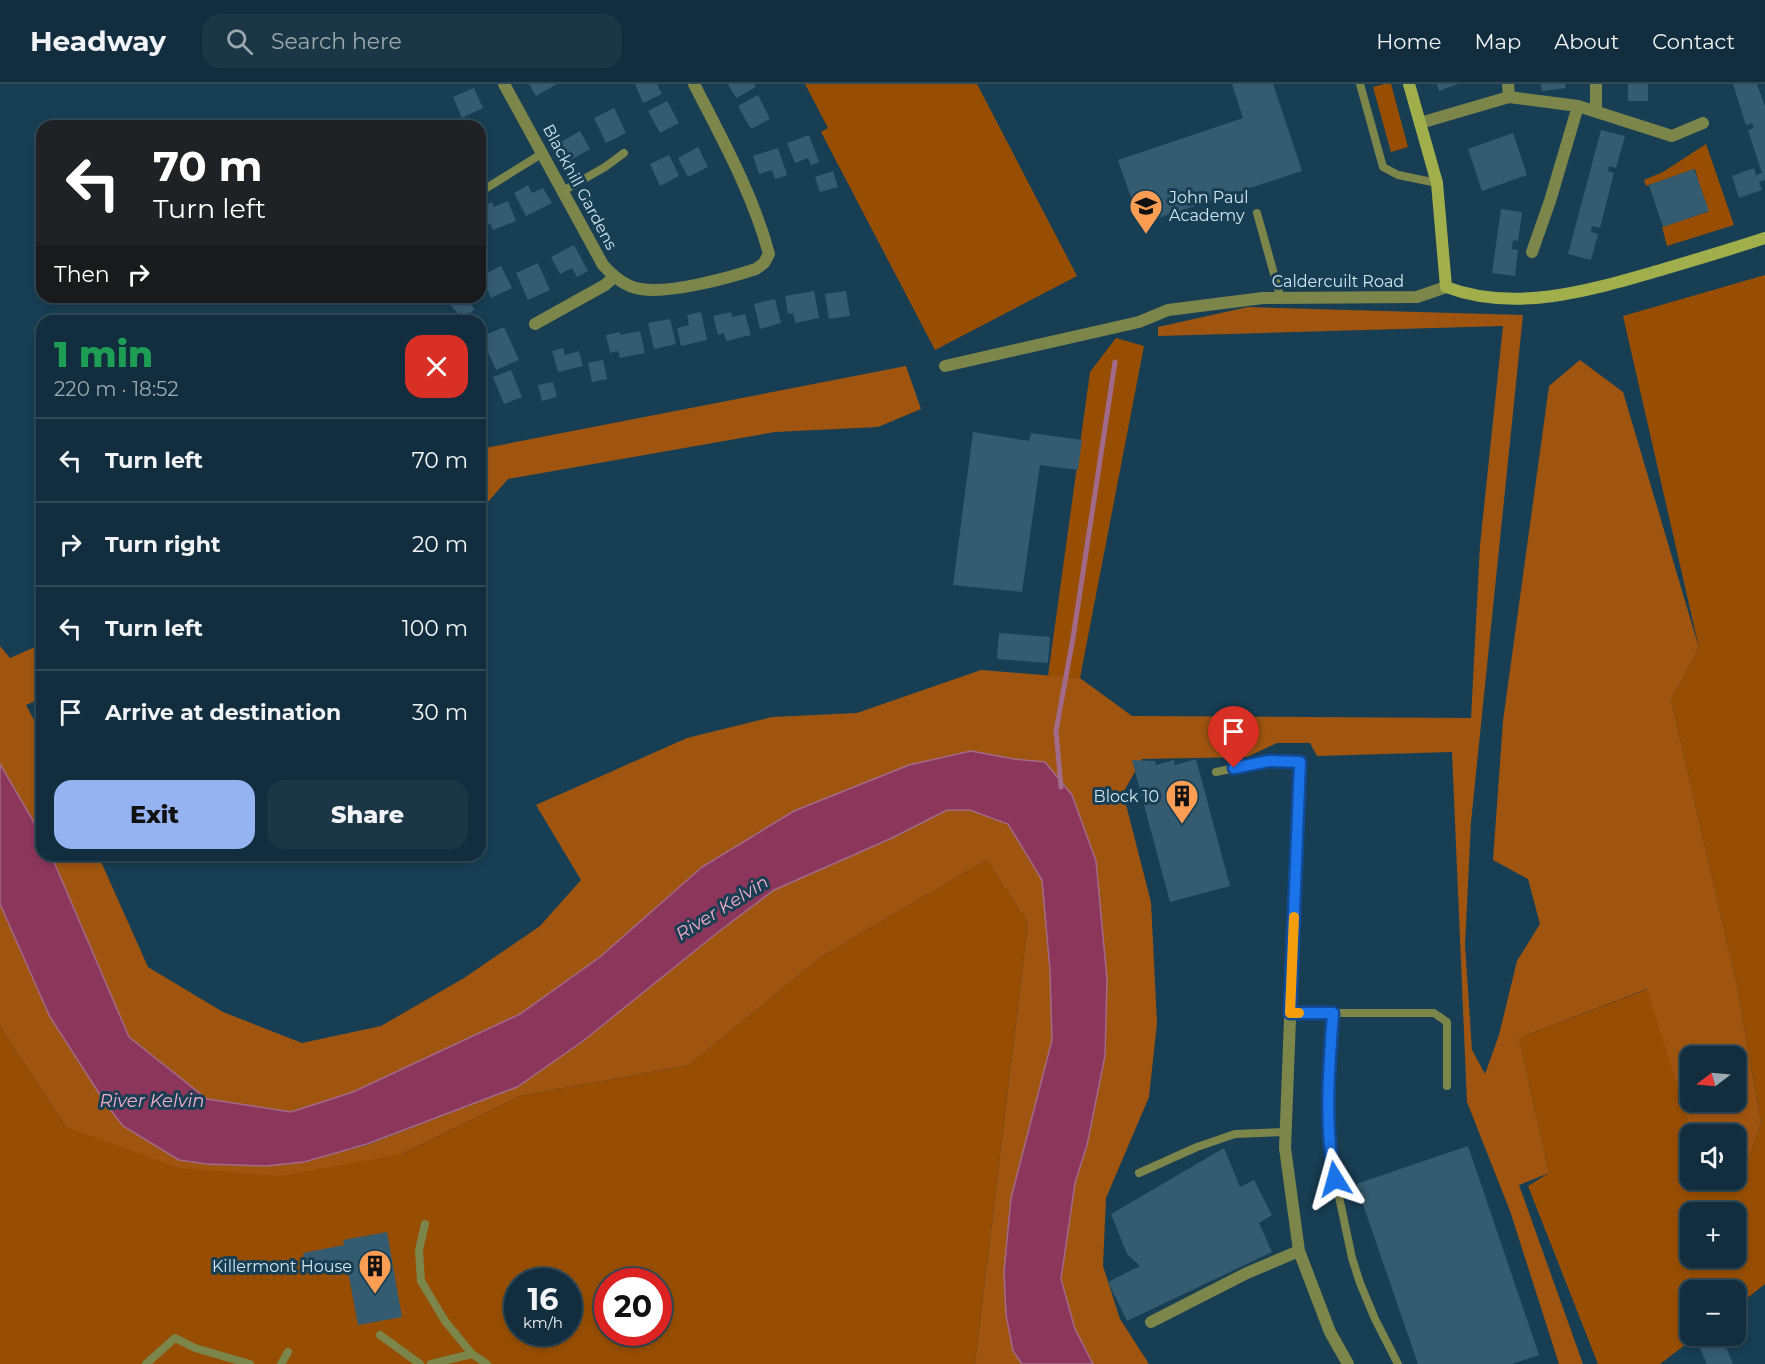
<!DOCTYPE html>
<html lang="en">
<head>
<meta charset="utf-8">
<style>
  body { margin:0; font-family:Montserrat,sans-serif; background:#1b3645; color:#f1f3f6; height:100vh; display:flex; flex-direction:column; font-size:22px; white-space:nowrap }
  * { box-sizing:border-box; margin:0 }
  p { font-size:20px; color:#9ca8b0 }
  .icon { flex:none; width:33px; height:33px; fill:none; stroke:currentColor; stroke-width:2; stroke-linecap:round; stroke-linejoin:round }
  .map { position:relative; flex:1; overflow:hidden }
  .side { position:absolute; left:36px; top:231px; width:450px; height:546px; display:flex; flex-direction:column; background:#122e3e; border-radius:18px; box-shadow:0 3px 9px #0003,0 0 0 2px #314a58 }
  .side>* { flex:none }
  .guide { position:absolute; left:36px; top:36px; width:450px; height:183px; border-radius:18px; box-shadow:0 3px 9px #0003,0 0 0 2px #314a58; background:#202124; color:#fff; overflow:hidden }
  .needle { width:39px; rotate:254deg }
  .tools { position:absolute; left:1680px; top:962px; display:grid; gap:12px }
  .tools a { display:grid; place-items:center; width:66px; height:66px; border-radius:12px; background:#122e3e; box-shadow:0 3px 9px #0003,0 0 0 2px #314a58; font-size:30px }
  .speed { position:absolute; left:504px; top:1184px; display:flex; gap:12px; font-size:30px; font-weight:700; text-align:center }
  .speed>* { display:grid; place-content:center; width:78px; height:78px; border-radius:50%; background:#122e3e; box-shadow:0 3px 9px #0003,0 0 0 2px #314a58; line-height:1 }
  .speed small { font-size:15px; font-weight:400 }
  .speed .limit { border:9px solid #d22; background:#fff; color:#111 }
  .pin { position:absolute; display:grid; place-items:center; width:51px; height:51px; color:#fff; margin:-62px -26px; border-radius:50% 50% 50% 0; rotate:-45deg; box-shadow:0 0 6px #0007 }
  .pin .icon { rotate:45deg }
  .me { position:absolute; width:66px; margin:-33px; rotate:352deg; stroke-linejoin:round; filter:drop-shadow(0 0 4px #0008) }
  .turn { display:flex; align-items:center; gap:21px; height:126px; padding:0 18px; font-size:27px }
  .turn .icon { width:78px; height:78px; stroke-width:2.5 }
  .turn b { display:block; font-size:42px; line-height:51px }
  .then { display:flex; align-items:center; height:57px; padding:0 18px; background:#0003; gap:12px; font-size:22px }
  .round { display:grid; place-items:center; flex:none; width:63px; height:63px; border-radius:18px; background:#1b3645 }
  .headline { display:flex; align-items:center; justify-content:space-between; height:102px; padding:0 18px }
  h1 { font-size:36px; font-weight:800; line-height:45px; color:#1e9e55 }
  .cta { display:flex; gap:12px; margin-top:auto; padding:12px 18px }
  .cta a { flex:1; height:69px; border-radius:18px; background:#95b2f1; color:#111; font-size:24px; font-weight:800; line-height:69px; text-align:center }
  .cta a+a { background:#1b3645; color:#f1f3f6 }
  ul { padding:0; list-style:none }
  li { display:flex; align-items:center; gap:18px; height:84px; padding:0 18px; border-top:2px solid #314a58 }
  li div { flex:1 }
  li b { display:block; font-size:22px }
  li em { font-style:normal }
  header { display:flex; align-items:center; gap:36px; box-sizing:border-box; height:84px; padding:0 30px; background:#122e3e; border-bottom:2px solid #314a58 }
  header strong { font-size:28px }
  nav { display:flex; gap:33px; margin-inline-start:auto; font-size:21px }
  .search { width:420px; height:54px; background:#1b3645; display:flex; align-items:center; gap:15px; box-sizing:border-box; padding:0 21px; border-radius:18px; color:#9ca8b0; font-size:22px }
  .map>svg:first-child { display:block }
</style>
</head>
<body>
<header>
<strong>Headway</strong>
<div class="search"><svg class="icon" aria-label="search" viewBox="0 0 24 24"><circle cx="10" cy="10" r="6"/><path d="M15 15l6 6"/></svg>Search here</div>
<nav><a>Home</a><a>Map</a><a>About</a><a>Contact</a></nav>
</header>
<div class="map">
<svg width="1765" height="1280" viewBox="0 0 1765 1280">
  <rect width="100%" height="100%" fill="#183e53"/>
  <!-- green -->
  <path fill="#974e02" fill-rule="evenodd" d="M805 0H977L1077 192 935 266 821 48 828 44Z
    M1384 0H1391L1408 63 1391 68 1373 3Z
    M1706 60 1734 141 1667 162 1662 143 1707 128 1695 85 1646 102 1644 96 1663 88Z
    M1765 191V1200L1736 1223V1206H1690V1251H1698L1660 1280H1598L1528 1102 1549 1089 1519 954 1648 905 1692 1050 1690 1095H1706L1710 1107H1737L1761 1039 1736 897 1671 616 1699 564 1623 232ZM1690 1128H1736V1173H1690Z
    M1116 254 1144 262 1080 594 1048 592 1090 288Z
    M986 776 1028 839 975 1280H0V942L66 1043 402 1070 520 1012 689 981 821 873ZM518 1197H568V1248H518ZM608 1197H658V1248H608Z"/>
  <!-- forest -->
  <path fill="#9f5510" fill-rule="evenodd" d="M1248 223 1523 231 1471 738 1465 861 1472 966 1485 990 1499 951 1517 877 1540 840 1528 795 1493 776 1503 637 1549 302 1580 276 1623 308 1699 564 1671 616 1736 897 1761 1039 1737 1107H1709L1706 1095H1736V1050H1692L1647 905 1519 954 1549 1089 1519 1101 1583 1280H1559L1510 1127 1467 1018 1452 668 1317 672 1310 659H1277L1247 673 1142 675 1123 709 1151 818 1157 939 1149 1013 1106 1114 1103 1182 1120 1235 1149 1280H1093L1075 1245 1061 1195 1075 1099 1087 1061 1105 972 1045 678 1014 675 600 873 520 930 353 1008 291 1028 207 1015 129 953 51 771H98L148 883 223 928 302 959 381 942 464 894 540 842 581 796 536 721 687 654 772 633 857 629 981 586 1080 594 1132 632 1471 634 1480 461 1503 242 1158 252V243ZM1690 972H1736V1017H1690Z
    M906 282 921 325 878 343 775 348 508 395 480 427V365Z
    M42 560V614L26 621 42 651V752L0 680V562L10 574Z
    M947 726H970L1008 740 1042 796 1050 886 1052 956 1011 1114 1004 1187 1006 1231 1013 1267 1022 1280H975L1028 839 986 776 821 873 689 981 520 1012 402 1070 280 1092 179 1084 66 1043 0 942V820L50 933 304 1078 367 1061 517 1003 583 957 717 849 774 806 892 754Z"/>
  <!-- water -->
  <path fill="#8c365b" stroke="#a06a88" stroke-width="1.5" d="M971 667 1014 675 1045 678 1072 711 1096 777 1107 895 1105 972 1087 1061 1075 1099 1061 1195 1075 1245 1093 1280H1022L1013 1267 1006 1231 1004 1188 1011 1114 1052 956 1050 886 1042 796 1008 740 970 726H947L892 754 774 806 717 849 583 957 517 1003 367 1060 304 1078 266 1082 207 1080 179 1076 123 1042 106 1020 50 933 0 820V680L42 752V771H51L129 953 207 1015 291 1028 353 1008 520 930 600 873 702 783 794 727 909 681Z"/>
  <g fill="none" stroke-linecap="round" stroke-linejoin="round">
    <!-- stream -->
    <path stroke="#a06a88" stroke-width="5" d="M1061 703 1056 647 1073 554 1115 278"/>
  </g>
  <!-- building -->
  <path fill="#355b71" d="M529 0H557L536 12Z
    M635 0H657L662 10 643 19Z
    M728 0H754L756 3 736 14Z
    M1232 0H1273L1302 87 1140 140 1118 76 1243 34Z
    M1437 0H1458L1439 7Z
    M1541 0H1565L1566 4 1542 7Z
    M1628 0H1648V17H1628Z
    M1733 0H1757L1765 22V96L1759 98 1762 106 1739 114 1732 92 1754 84 1756 91 1762 89 1748 46 1754 44 1752 39 1746 41Z
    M474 4 483 24 462 34 453 13Z
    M758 11 770 35 751 45 738 22Z
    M667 17 679 39 660 49 648 27Z
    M614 24 626 49 606 59 594 34Z
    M1601 46 1625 52 1616 84 1609 82 1608 87 1614 89 1600 144 1592 142 1591 148 1598 150 1591 176 1568 170Z
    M580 47 590 65 571 76 561 58Z
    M1513 49 1527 91 1482 107 1468 65Z
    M809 51 819 78 811 81 808 74 795 79 787 59Z
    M698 63 708 83 688 93 678 74Z
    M778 64 787 91 775 95 772 86 759 90 753 72Z
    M669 71 679 92 660 102 650 80Z
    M1694 85 1709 127 1663 143 1649 101Z
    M833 87 838 103 820 108 815 93Z
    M528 101 532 109 543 104 552 119 526 132 514 109Z
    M508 117 516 137 493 146 490 139 482 143 480 123 492 118 494 123Z
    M1501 125 1522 128 1518 157 1513 156 1512 165 1518 166 1515 192 1492 189Z
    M574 161 588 187 577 193 572 184 560 190 551 173Z
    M538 179 550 206 528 216 516 189Z
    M501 182 512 204 491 214 481 192Z
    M814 207 819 234 795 239 793 229 788 230 785 212Z
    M846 207 850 232 829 235 825 210Z
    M449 213H474L468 218 475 225 463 235 446 216Z
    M775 215 781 239 760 245 754 220Z
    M701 228 707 256 681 262 677 244 689 241 687 231Z
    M731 228 732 233 745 230 751 251 726 257 724 249 718 251 713 232Z
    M670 235 676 260 654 265 648 239Z
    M504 243 519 276 496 286 481 253Z
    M640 247 645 269 620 274 618 267 610 269 606 251 620 248V251Z
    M563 264 565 271 579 267 583 282 558 288 552 267Z
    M603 276 607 295 592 298 588 279Z
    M511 286 522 313 504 320 493 293Z
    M553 298 557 313 542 317 538 301Z
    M973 348 1029 357 1031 349 1082 356 1078 386 1040 381 1022 508 953 501Z
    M999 549 1050 553 1048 579 997 575Z
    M1196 675 1230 802 1170 818 1132 676 1155 677 1156 681 1174 676 1175 681Z
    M1468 1062 1539 1271 1512 1280H1418L1356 1100Z
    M1224 1064 1240 1103 1254 1096 1272 1131 1259 1139 1272 1168 1127 1237 1108 1198 1140 1182 1127 1170 1111 1130Z
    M387 1148 402 1233 358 1241 347 1182 307 1189 303 1169 344 1161 343 1156Z
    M1722 1253 1733 1280H1707L1699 1262Z"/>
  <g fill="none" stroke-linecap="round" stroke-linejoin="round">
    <!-- lane -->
    <path stroke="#7c854a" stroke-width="8" d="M1360 0 1383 83 1398 91 1437 99
      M563 107 605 83 624 69
      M480 108 543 69
      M1257 129 1281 215
      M1216 688 1269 677 1300 678
      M1290 929H1333L1329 981 1331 1075 1352 1174 1360 1199 1375 1235 1398 1280
      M1333 929H1434L1447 938V1002
      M1139 1089 1197 1063 1235 1050 1285 1048
      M425 1140 419 1166 421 1197 445 1237 472 1270
      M380 1251 420 1280
      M146 1280 175 1254 195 1264 250 1280
      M281 1280 288 1268
      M431 1280 472 1270 487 1280"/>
    <!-- street -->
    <path stroke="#7c854a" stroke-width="12" d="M504 0 603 181C613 192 625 203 641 205 670 210 728 194 756 185L764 179 769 170C753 110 722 55 694 0
      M1508 0 1509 13
      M1596 28V0
      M1420 39 1509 13 1578 22 1672 52 1703 39
      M1532 168 1550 117 1578 22
      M535 240 605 201 614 193
      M945 282 1139 238 1168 226 1263 214 1417 213 1446 203
      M1300 678 1285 1064 1299 1167 1330 1248 1348 1280
      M1151 1238 1247 1189 1299 1167"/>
    <!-- secondary -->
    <path stroke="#a1ae4c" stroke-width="12" d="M1409 0 1437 99 1446 203C1517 230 1594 205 1664 185 1698 175 1732 165 1765 154"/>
  </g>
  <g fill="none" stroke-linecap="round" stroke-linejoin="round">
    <!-- route casing -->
    <g stroke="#114b97" stroke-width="15">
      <path id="route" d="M1234 684 1269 677 1300 678 1290 929H1333C1329 981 1324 1044 1335 1095"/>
    </g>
    <!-- route -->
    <use href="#route" stroke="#1a73e8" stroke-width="10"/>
    <!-- slow -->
    <path stroke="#f59e0b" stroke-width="10" d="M1294 833 1290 929H1299"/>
  </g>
  <!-- icons -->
  <defs>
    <g id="school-pin" transform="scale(1.725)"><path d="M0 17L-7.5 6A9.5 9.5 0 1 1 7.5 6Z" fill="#fc9d54" stroke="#183e53"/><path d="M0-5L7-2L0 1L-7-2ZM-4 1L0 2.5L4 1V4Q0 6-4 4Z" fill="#111"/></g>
    <g id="building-pin" transform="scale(1.725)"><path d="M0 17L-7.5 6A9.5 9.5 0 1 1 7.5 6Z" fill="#fc9d54" stroke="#183e53"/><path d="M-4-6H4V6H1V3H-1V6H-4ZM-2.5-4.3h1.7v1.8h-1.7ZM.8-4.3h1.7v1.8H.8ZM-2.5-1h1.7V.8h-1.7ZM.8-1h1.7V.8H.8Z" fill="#111"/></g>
  </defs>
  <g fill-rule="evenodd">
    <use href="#school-pin" x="1146" y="122"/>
    <use href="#building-pin" x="1182" y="712"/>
    <use href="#building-pin" x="375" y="1182"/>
  </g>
  <g text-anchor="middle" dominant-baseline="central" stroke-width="6" stroke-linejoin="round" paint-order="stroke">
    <!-- street labels -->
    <g font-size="16" fill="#cfe4f1" stroke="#183e53">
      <text transform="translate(580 103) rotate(62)">Blackhill Gardens</text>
      <text x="1338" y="197">Caldercuilt Road</text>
    </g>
    <!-- poi labels -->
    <g font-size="16" fill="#cfe4f1" stroke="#183e53" text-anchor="end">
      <text x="1169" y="113" text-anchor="start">John Paul<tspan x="1169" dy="18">Academy</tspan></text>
      <text x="1159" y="712">Block 10</text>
      <text x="352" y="1182">Killermont House</text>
    </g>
    <!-- water labels -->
    <g font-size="18" font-style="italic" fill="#f6acc7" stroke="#183e53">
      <text transform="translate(722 824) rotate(-32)">River Kelvin</text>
      <text x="152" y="1017">River Kelvin</text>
    </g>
  </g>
</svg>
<div class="tools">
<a><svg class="needle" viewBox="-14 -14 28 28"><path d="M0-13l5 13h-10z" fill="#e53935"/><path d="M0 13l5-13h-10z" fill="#9ca8b0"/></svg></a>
<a><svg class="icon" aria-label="sound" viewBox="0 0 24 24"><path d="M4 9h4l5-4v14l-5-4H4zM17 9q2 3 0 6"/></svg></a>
<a>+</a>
<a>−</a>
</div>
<div class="speed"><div>16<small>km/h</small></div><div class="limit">20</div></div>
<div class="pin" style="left:1234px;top:684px;background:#d93025"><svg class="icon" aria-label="arrive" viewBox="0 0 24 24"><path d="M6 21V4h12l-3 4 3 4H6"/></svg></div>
<svg class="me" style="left:1335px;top:1095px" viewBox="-20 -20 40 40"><path d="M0-17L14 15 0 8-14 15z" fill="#1a73e8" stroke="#fff" stroke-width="4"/></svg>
<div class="guide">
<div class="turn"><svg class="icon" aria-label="left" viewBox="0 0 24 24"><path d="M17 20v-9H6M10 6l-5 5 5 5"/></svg><div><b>70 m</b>Turn left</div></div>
<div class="then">Then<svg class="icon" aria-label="right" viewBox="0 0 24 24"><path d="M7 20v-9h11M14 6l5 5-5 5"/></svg></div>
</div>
<section class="side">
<div class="headline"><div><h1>1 min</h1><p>220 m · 18:52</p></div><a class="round" style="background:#d93025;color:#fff"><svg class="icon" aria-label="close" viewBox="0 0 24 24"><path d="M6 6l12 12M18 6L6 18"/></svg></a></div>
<ul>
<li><svg class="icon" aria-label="left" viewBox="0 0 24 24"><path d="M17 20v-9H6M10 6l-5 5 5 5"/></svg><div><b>Turn left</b></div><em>70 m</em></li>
<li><svg class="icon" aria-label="right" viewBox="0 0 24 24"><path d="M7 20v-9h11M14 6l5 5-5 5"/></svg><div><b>Turn right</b></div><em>20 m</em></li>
<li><svg class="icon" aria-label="left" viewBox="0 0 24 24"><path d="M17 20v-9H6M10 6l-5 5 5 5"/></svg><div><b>Turn left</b></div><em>100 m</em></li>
<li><svg class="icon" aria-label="arrive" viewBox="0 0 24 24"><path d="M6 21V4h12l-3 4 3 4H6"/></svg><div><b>Arrive at destination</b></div><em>30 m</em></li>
</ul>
<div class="cta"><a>Exit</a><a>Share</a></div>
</section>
</div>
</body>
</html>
